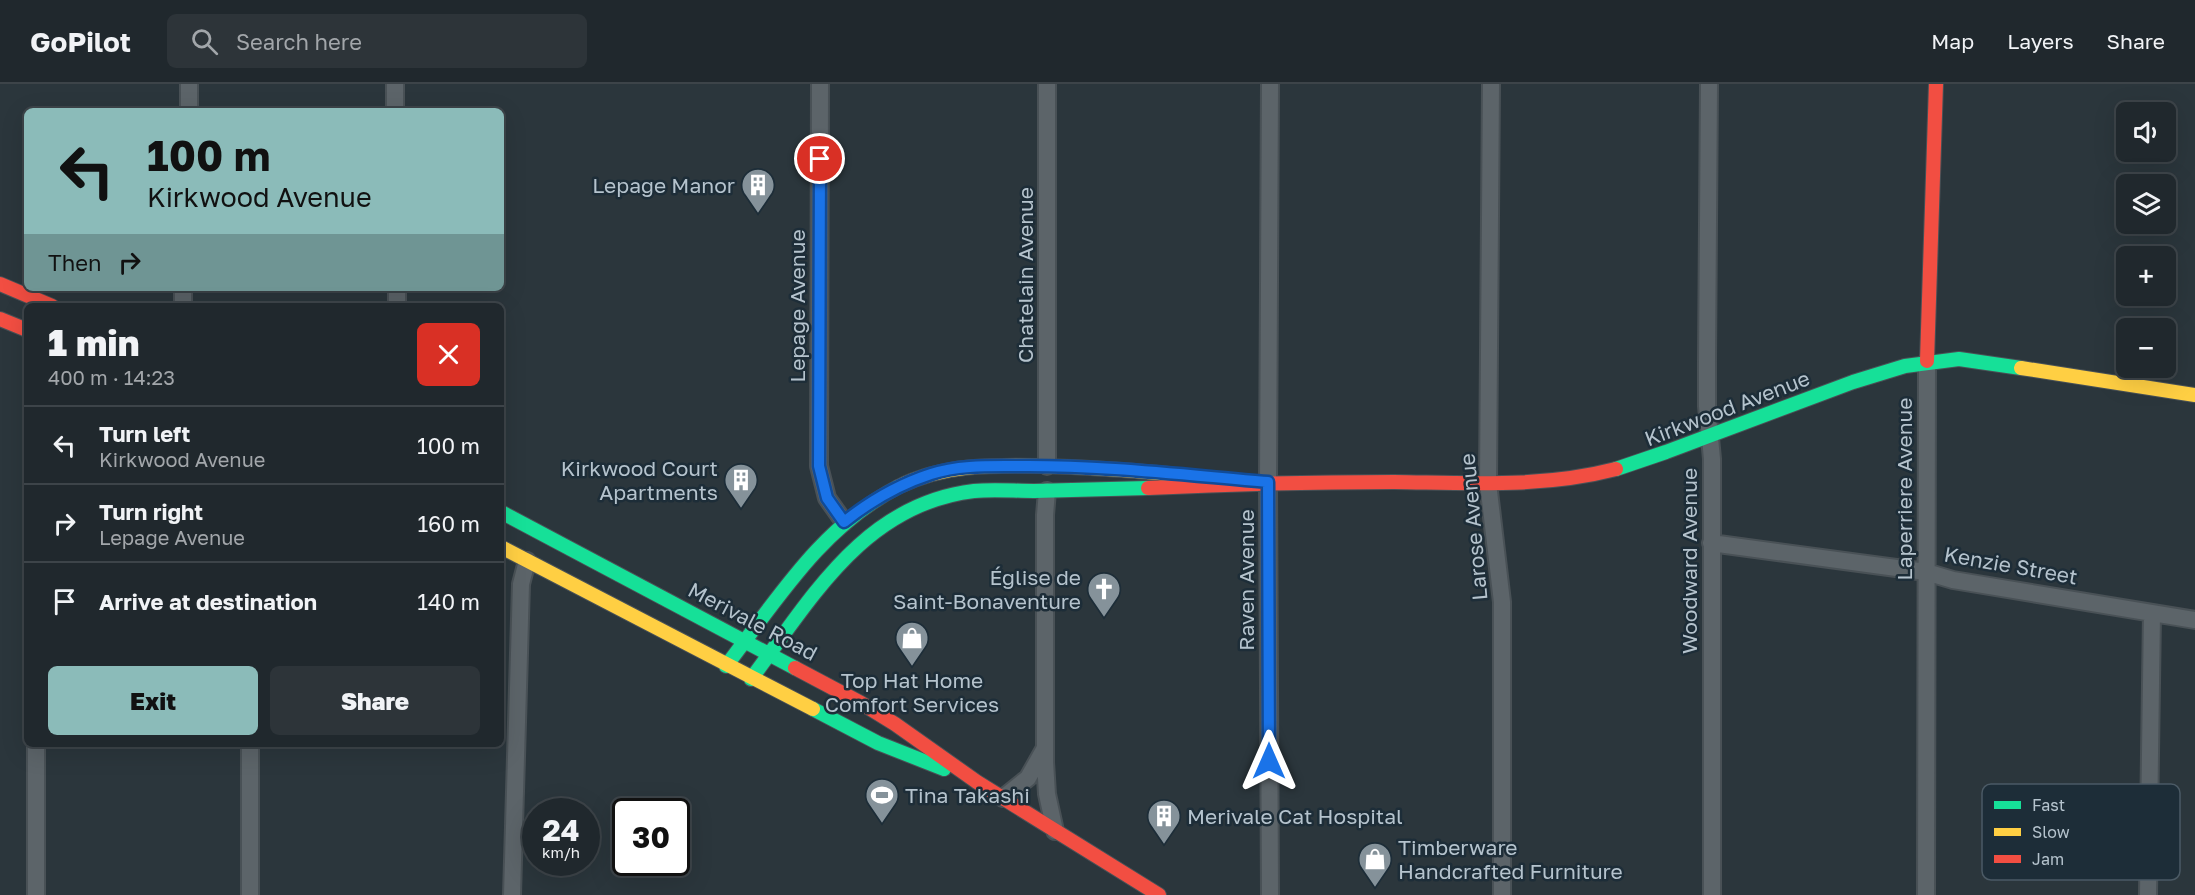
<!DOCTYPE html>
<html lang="en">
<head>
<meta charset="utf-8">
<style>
  body { margin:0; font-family:"Golos Text",sans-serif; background:#2d3439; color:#f1f3f6; height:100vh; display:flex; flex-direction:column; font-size:22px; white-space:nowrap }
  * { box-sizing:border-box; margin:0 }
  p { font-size:20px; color:#a2a6aa }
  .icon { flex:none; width:33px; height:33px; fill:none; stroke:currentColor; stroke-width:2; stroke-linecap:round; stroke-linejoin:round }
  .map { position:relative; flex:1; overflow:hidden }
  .side { position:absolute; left:24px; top:219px; width:480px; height:444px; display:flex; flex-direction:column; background:#20282d; border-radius:9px; box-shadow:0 6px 24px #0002,0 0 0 2px #3d4449 }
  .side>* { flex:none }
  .hud { position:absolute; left:24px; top:24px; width:480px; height:183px; border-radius:9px; box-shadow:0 6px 24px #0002,0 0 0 2px #3d4449; background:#8bbbb9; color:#111; overflow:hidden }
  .tools { position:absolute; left:2116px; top:18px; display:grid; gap:12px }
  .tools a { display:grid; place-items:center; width:60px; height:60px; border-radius:9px; background:#20282d; box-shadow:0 6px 24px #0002,0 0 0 2px #3d4449; font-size:30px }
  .speed { position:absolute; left:522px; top:714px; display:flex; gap:12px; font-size:30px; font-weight:700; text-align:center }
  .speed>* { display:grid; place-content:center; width:78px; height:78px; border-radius:50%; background:#20282d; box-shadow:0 6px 24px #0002,0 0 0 2px #3d4449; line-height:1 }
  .speed small { font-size:15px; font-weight:400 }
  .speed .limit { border:3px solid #111; border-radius:9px; background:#fff; color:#111 }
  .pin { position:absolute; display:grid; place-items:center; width:51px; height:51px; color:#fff; margin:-26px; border:3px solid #fff; border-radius:50%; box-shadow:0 2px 6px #0007 }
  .me { position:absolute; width:66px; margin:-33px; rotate:0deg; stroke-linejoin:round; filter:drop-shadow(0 0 4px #0008) }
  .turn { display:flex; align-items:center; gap:21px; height:126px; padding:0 24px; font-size:27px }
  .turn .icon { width:78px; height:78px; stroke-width:2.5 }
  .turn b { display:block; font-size:42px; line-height:51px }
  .then { display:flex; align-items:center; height:57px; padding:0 24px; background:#0003; gap:12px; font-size:22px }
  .round { display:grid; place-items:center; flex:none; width:63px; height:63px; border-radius:9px; background:#2d3439 }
  .summary { display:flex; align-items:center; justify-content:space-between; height:102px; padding:0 24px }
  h1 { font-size:36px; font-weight:800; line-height:45px }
  .action { display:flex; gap:12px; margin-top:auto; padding:12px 24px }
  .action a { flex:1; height:69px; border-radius:9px; background:#8bbbb9; color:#111; font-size:24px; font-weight:800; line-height:69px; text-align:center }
  .action a+a { background:#2d3439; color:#f1f3f6 }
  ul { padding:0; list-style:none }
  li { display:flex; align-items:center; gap:18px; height:78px; padding:0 24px; border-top:2px solid #3d4449 }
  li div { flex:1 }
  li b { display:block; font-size:22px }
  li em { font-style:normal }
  header { display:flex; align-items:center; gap:36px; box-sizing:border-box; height:84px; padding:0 30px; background:#20282d; border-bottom:2px solid #3d4449 }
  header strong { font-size:28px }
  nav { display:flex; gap:33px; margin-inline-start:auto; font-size:21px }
  .search { width:420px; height:54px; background:#2d3439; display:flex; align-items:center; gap:15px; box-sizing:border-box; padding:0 21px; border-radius:9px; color:#a2a6aa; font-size:22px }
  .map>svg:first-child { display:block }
</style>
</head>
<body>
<header>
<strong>GoPilot</strong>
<div class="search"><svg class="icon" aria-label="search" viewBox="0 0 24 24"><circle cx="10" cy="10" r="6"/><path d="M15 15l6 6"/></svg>Search here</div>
<nav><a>Map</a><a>Layers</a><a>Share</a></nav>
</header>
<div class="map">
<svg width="2195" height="811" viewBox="0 0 2195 811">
  <rect width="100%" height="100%" fill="#2b363c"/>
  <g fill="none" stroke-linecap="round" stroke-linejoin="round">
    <!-- street casing -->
    <g stroke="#495156" stroke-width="20">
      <path id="street" d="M395 0V27
        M820 0 819 382 827 414 844 438
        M1047 0V382
        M1491 0 1488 399 1502 518V811
        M1709 0 1707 278V322L1712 375V811
        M189 27V0
        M397 204V222
        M183 222V204
        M1047 407 1045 431V678L1047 710 1055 747
        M1711 459 1926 488 1953 496 2195 536
        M36 660V811
        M250 660V811
        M1003 714 1028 694 1045 664
        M512 811 521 500 527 477
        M1270 811 1268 398 1270 0
        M1926 811 1927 277
        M2148 811 2152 529"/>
    </g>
    <!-- fast casing -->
    <g stroke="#495156" stroke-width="16">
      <path id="fast" d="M1616 385 1666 368 1853 298 1905 282 1959 275 2021 284
        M501 428 795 584
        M726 582C777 516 821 443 898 403
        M751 595C812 514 864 420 974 407 994 405 1014 407 1034 407 1072 406 1110 405 1148 404
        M813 625 878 659 944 685"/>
    </g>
    <!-- slow casing -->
    <g stroke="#495156" stroke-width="16">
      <path id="slow" d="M2021 284 2195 311
        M898 403C943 380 992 381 1042 382 1084 383 1127 386 1170 390
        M501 463 813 625"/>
    </g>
    <!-- jam casing -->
    <g stroke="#495156" stroke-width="16">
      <path id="jam" d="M0 200 52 222
        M0 235 27 246
        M1927 277 1936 0
        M1148 404C1230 400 1312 398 1394 398 1469 399 1543 404 1616 385
        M795 584 861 619 895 640 977 698 1159 811"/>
    </g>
    <!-- street -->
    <use href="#street" stroke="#5c6469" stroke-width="16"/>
    <!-- fast -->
    <use href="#fast" stroke="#16e098" stroke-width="14"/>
    <!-- slow -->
    <use href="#slow" stroke="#ffcf43" stroke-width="14"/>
    <!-- jam -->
    <use href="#jam" stroke="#f24e42" stroke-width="14"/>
  </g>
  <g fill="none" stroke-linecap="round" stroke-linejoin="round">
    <!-- route casing -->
    <g stroke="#114b97" stroke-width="15">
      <path id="route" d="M820 75 819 382 827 414 844 438C869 418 900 400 931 390 958 381 989 382 1017 382 1101 381 1184 391 1268 398L1269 677"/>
    </g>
    <!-- route -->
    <use href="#route" stroke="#1a73e8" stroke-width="10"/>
  </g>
  <!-- icons -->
  <defs>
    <g id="building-pin" transform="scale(1.725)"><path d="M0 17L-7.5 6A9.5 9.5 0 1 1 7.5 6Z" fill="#85929a" stroke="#1d2d38"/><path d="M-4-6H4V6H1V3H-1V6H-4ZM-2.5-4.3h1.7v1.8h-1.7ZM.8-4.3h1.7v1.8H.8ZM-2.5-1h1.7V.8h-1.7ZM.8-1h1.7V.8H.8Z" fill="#fff"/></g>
    <g id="church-pin" transform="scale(1.725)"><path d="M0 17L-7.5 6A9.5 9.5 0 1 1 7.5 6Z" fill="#85929a" stroke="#1d2d38"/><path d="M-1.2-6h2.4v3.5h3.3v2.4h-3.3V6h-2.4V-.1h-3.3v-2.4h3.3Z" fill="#fff"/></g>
    <g id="shop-pin" transform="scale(1.725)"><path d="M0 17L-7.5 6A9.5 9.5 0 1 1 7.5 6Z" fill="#85929a" stroke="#1d2d38"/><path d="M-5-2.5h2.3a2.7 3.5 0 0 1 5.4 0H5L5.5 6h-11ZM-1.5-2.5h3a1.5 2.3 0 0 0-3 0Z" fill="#fff"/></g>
    <g id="stadium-pin" transform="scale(1.725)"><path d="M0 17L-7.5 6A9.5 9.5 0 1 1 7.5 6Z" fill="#85929a" stroke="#1d2d38"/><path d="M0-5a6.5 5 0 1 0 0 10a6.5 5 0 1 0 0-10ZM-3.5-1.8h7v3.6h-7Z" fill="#fff"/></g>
  </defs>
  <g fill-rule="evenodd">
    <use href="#building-pin" x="758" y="101"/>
    <use href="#building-pin" x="741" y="396"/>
    <use href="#church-pin" x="1104" y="505"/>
    <use href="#shop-pin" x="912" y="554"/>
    <use href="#stadium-pin" x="882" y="711"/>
    <use href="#building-pin" x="1164" y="732"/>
    <use href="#shop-pin" x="1375" y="775"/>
  </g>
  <g text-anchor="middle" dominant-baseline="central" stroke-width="5" stroke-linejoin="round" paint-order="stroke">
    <!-- poi labels -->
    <g font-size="21" fill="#b5c3cd" stroke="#1d2d38" text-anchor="end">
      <text x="735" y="101">Lepage Manor</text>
      <text x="718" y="384">Kirkwood Court<tspan x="718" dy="24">Apartments</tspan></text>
      <text x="1081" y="493">Église de<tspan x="1081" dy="24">Saint-Bonaventure</tspan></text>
      <text x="912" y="596" text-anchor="middle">Top Hat Home<tspan x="912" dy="24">Comfort Services</tspan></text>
      <text x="905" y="711" text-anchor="start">Tina Takashi</text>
      <text x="1187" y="732" text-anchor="start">Merivale Cat Hospital</text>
      <text x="1398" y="763" text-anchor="start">Timberware<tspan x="1398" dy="24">Handcrafted Furniture</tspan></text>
    </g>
    <!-- street labels -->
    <g font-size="21" fill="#b5c3cd" stroke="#1d2d38">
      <text transform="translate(1025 191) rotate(-90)">Chatelain Avenue</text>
      <text transform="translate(797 222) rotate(-90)">Lepage Avenue</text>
      <text transform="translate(1727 324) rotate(-21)">Kirkwood Avenue</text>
      <text transform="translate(1904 405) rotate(-90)">Laperriere Avenue</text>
      <text transform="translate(1473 443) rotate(-95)">Larose Avenue</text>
      <text transform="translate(1689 477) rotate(-90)">Woodward Avenue</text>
      <text transform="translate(2011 481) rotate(10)">Kenzie Street</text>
      <text transform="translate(1246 496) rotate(-90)">Raven Avenue</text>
      <text transform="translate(753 537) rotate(28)">Merivale Road</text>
    </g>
  </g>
  <!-- legend -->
  <rect x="1982" y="700" width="198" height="96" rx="9" fill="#1d2d38" stroke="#4b5a65" stroke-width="1.5"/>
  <rect x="1994" y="717" width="27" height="8" fill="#16e098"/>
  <rect x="1994" y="744" width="27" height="8" fill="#ffcf43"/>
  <rect x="1994" y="771" width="27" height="8" fill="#f24e42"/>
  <g font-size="16" fill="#b5c3cd">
    <text x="2032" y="727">Fast</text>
    <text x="2032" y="754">Slow</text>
    <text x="2032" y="781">Jam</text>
  </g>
</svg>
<div class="tools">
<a><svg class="icon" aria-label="sound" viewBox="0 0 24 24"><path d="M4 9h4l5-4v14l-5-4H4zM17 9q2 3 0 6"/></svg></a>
<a><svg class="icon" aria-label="layers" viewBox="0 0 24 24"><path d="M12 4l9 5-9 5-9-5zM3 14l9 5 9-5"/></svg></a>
<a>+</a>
<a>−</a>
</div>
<div class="speed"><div>24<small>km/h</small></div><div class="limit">30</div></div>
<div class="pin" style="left:820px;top:75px;background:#d93025"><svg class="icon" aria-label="arrive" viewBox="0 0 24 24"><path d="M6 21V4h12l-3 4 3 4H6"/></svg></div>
<svg class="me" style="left:1269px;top:677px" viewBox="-20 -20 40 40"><path d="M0-17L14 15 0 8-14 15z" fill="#1a73e8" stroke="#fff" stroke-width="4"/></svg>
<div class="hud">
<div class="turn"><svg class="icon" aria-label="left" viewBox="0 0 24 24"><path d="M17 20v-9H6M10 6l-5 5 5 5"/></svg><div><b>100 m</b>Kirkwood Avenue</div></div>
<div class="then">Then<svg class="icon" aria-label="right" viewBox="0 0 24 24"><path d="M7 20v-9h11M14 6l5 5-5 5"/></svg></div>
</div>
<section class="side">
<div class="summary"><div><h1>1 min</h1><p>400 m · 14:23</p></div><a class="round" style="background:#d93025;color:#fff"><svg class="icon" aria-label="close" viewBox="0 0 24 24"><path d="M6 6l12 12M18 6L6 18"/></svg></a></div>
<ul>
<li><svg class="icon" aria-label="left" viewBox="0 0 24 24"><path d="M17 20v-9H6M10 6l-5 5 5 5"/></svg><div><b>Turn left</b><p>Kirkwood Avenue</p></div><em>100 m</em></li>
<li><svg class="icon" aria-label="right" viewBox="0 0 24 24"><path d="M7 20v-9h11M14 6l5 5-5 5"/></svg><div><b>Turn right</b><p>Lepage Avenue</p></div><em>160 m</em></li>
<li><svg class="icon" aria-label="arrive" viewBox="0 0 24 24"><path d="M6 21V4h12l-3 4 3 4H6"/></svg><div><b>Arrive at destination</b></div><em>140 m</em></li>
</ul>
<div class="action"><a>Exit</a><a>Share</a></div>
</section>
</div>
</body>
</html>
